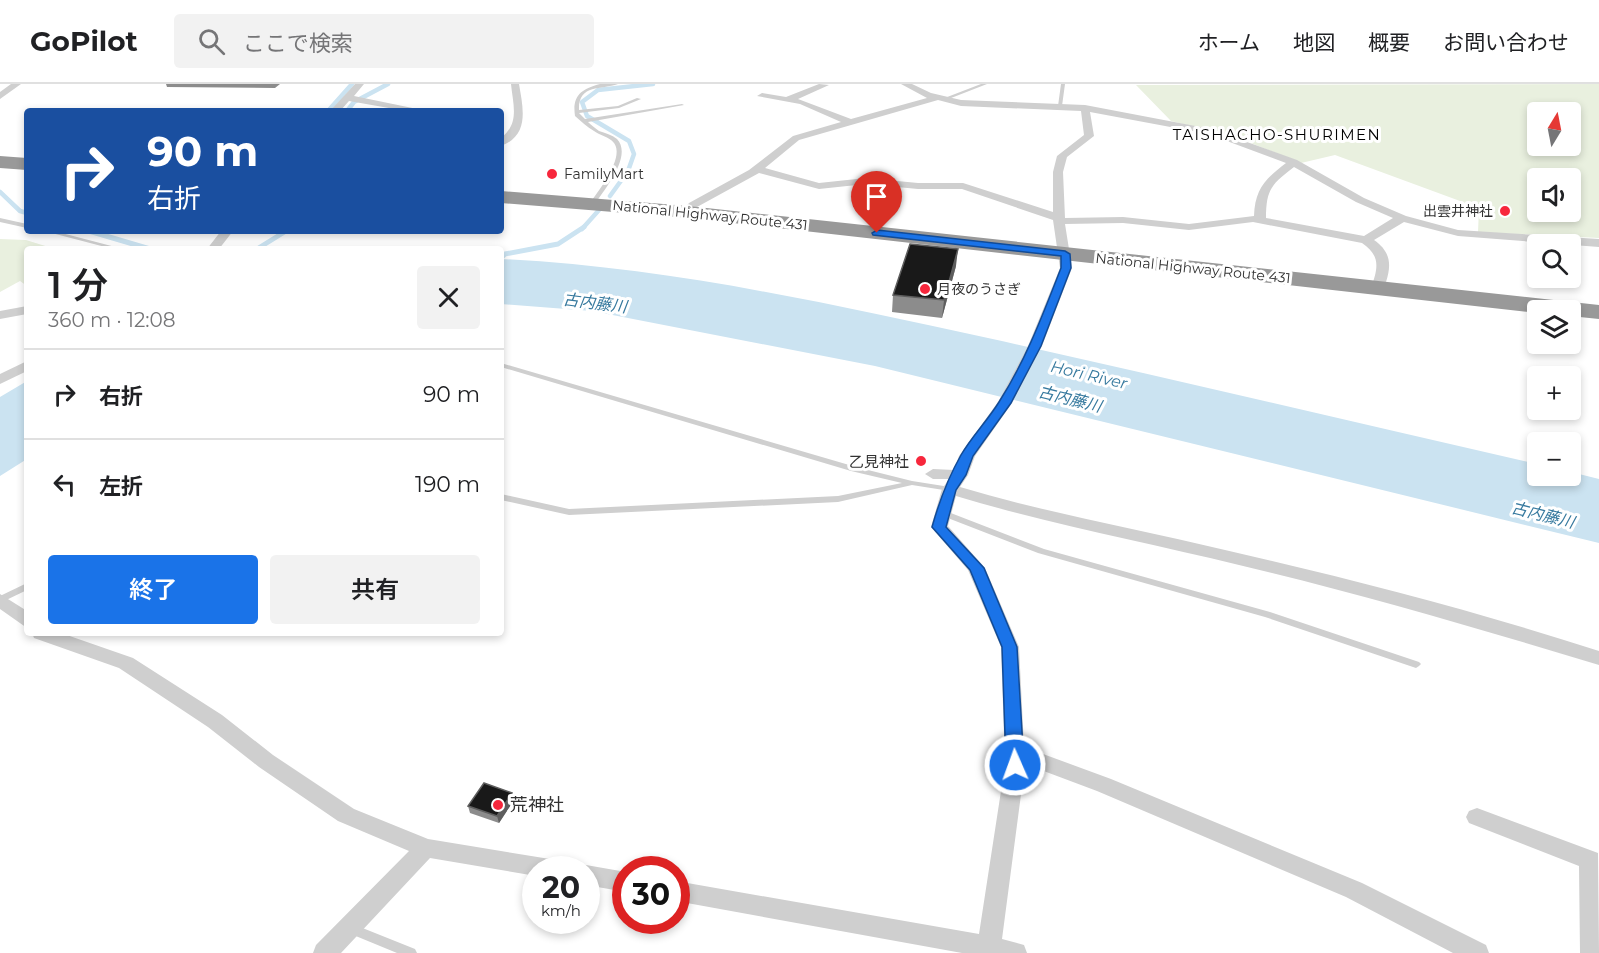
<!DOCTYPE html>
<html lang="ja">
<head>
<meta charset="utf-8">
<style>
  body { margin:0; font-family:Montserrat,"Noto Sans JP",sans-serif; background:#f2f2f2; color:#202124; height:100vh; display:flex; flex-direction:column; font-size:22px; white-space:nowrap }
  * { box-sizing:border-box; margin:0 }
  p { font-size:20px; color:#757577 }
  .icon { flex:none; width:33px; height:33px; fill:none; stroke:currentColor; stroke-width:2; stroke-linecap:round; stroke-linejoin:round }
  .map { position:relative; flex:1; overflow:hidden }
  .panel { position:absolute; left:24px; top:162px; width:480px; height:390px; display:flex; flex-direction:column; background:#fff; border-radius:6px; box-shadow:0 3px 9px #0003 }
  .panel>* { flex:none }
  .guide { position:absolute; left:24px; top:24px; width:480px; height:126px; border-radius:6px; box-shadow:0 3px 9px #0003; background:#1a4fa0; color:#fff; overflow:hidden }
  .needle { width:39px; rotate:10deg }
  .buttons { position:absolute; left:1527px; top:18px; display:grid; gap:12px }
  .buttons a { display:grid; place-items:center; width:54px; height:54px; border-radius:6px; background:#fff; box-shadow:0 3px 9px #0003; font-size:30px }
  .speed { position:absolute; left:522px; top:772px; display:flex; gap:12px; font-size:30px; font-weight:700; text-align:center }
  .speed>* { display:grid; place-content:center; width:78px; height:78px; border-radius:50%; background:#fff; box-shadow:0 3px 9px #0003; line-height:1 }
  .speed small { font-size:15px; font-weight:400 }
  .speed .limit { border:9px solid #d22; background:#fff; color:#111 }
  .pin { position:absolute; display:grid; place-items:center; width:51px; height:51px; color:#fff; margin:-62px -26px; border-radius:50% 50% 50% 0; rotate:-45deg; box-shadow:0 0 6px #0007 }
  .pin .icon { rotate:45deg }
  .me { position:absolute; width:66px; margin:-33px; rotate:358deg; stroke-linejoin:round; filter:drop-shadow(0 0 4px #0008) }
  .turn { display:flex; align-items:center; gap:21px; height:126px; padding:0 24px; font-size:27px }
  .turn .icon { width:78px; height:78px; stroke-width:2.5 }
  .turn b { display:block; font-size:42px; line-height:51px }
  .round { display:grid; place-items:center; flex:none; width:63px; height:63px; border-radius:6px; background:#f2f2f2 }
  .headline { display:flex; align-items:center; justify-content:space-between; height:102px; padding:0 24px }
  h1 { font-size:36px; font-weight:600; line-height:45px }
  .action { display:flex; gap:12px; margin-top:auto; padding:12px 24px }
  .action a { flex:1; height:69px; border-radius:6px; background:#1a73e8; color:#fff; font-size:24px; font-weight:600; line-height:69px; text-align:center }
  .action a+a { background:#f2f2f2; color:#202124 }
  ul { padding:0; list-style:none }
  li { display:flex; align-items:center; gap:18px; height:90px; padding:0 24px; border-top:2px solid #e0e0e0 }
  li div { flex:1 }
  li b { display:block; font-size:22px }
  li em { font-style:normal }
  header { display:flex; align-items:center; gap:36px; box-sizing:border-box; height:84px; padding:0 30px; background:#fff; border-bottom:2px solid #e0e0e0 }
  header strong { font-size:28px }
  nav { display:flex; gap:33px; margin-inline-start:auto; font-size:21px }
  .search { width:420px; height:54px; background:#f2f2f2; display:flex; align-items:center; gap:15px; box-sizing:border-box; padding:0 21px; border-radius:6px; color:#757577; font-size:22px }
  .map>svg:first-child { display:block }
</style>
</head>
<body>
<header>
<strong>GoPilot</strong>
<div class="search"><svg class="icon" aria-label="search" viewBox="0 0 24 24"><circle cx="10" cy="10" r="6"/><path d="M15 15l6 6"/></svg>ここで検索</div>
<nav><a>ホーム</a><a>地図</a><a>概要</a><a>お問い合わせ</a></nav>
</header>
<div class="map">
<svg width="1599" height="869" viewBox="0 0 1599 869">
  <rect width="100%" height="100%" fill="#fff"/>
  <!-- green -->
  <path fill="#e9f0df" fill-rule="evenodd" d="M1599 0V154L1478 148 1479 124 1335 71 1301 79 1236 53 1171 37 1136 1ZM1538 28H1570V62H1538ZM1538 94H1570V128H1538Z
    M0 155 26 156 55 165H27V202L20 197 0 208Z"/>
  <!-- water -->
  <path fill="#cbe3f1" d="M501 175C666 183 827 219 988 254 1172 295 1355 338 1537 380L1538 392H1570L1571 388 1599 395V459L875 282 592 227 501 220Z
    M27 297V375L0 392V313Z"/>
  <g fill="none" stroke-linecap="round" stroke-linejoin="round">
    <!-- stream-far1 -->
    <path stroke="#cbe3f1" stroke-width="4.5" d="M328 27 352 0
      M347 27 354 18 388 0
      M0 108 20 127 27 129
      M610 112 628 87 634 70 629 57 587 32 582 18 598 6 653 0
      M582 145 599 126"/>
    <!-- stream -->
    <path stroke="#cbe3f1" stroke-width="5" d="M89 147 150 165
      M257 165 286 147
      M501 174 505 170 558 160 584 143"/>
    <!-- lane -->
    <path fill="#cfcfcf" fill-rule="evenodd" d="M600 0H618C601 6 578 0 579 26L618 22 637 14 641 15 619 24 579 29 585 35 682 20 684 21 588 38C591 41 595 44 599 47 605 49 612 51 617 55 633 72 604 106 595 120L593 121 590 119C599 106 629 69 611 56 606 52 599 51 594 47 587 43 581 37 575 32 572 12 581 5 600 0Z
      M981 0H987L946 16 942 15Z
      M1061 0H1065L1062 22 1060 23 1058 22Z
      M0 134 27 140V144L0 138Z
      M44 147H54L123 165H113Z
      M501 279 856 383 912 397 950 403 954 405 950 407 912 401 838 418 569 431 501 416V410L569 425 838 412 902 399 851 387 501 283Z
      M943 426 1044 465 1270 528 1419 578 1421 580 1419 582 1416 584 1265 533 1038 469 940 431 939 429Z
      M27 499V506L0 519V512Z
      M350 839 415 865 417 869H397L346 848 344 844 346 840Z"/>
    <!-- street -->
    <path fill="#cfcfcf" fill-rule="evenodd" d="M11 0H21L0 15V8Z
      M355 0H364L354 12 427 27H406L349 17 340 27H330Z
      M511 0H519C523 24 530 51 501 62V54C520 39 513 21 511 0Z
      M819 0 829 1 798 15 851 35 927 14 901 0H912L931 9 961 16 1085 21 1211 45 1297 76 1364 114 1406 132 1458 146 1599 155V163L1458 152 1404 138 1374 156C1390 167 1392 180 1386 198 1383 204 1383 206 1377 208L1371 204C1378 184 1381 172 1362 159L1253 138 1189 146 1123 139 1065 140 1072 184 1042 262 1012 319 975 372 968 391 960 403C1047 429 1137 445 1225 466 1351 495 1476 527 1599 567V581C1480 545 1361 510 1239 481 1145 458 1049 440 956 412L948 442 985 484 1019 563 1024 663 1111 695 1362 799 1486 861 1489 869H1453L1346 813 1097 707 1025 680 1002 855 1024 861 1027 869H962L676 817V797L979 850 1005 681 1001 563 968 486 931 443 942 405 949 395H933L925 390 933 385 954 386 959 372 998 318 1028 262 1060 184 1053 136 962 105H918L866 100 819 105 759 89 697 123 692 130H684L682 128 689 119 749 86 793 52 841 38 800 20 757 12 762 9 786 13ZM938 16 961 22 1081 27 1084 51 1057 72 1053 88V128L963 99H918L866 94 819 99 765 84 799 56ZM1090 28 1208 50 1286 79C1265 95 1255 105 1254 132L1189 140 1123 133 1065 134 1063 88 1067 73 1094 52ZM1294 83 1356 118 1393 134 1364 152 1266 134C1266 105 1272 100 1294 83Z
      M221 147H233L219 165H207Z
      M27 222V230L0 235V227Z
      M27 277V287L0 300V290Z
      M0 510 27 527V544L0 525Z
      M32 549H61L133 574 222 631 273 671 354 725 428 755 556 776 564 779 567 786H536V792L430 774 341 869H313L316 861 409 767 338 737 259 683 208 643 119 584 34 554Z
      M1477 724 1598 769 1599 869H1580L1579 782 1469 739 1466 733 1469 727Z
      M586 781 626 788V808L586 801V786H577Z"/>
    <!-- highway -->
    <path fill="#999" fill-rule="evenodd" d="M0 72 27 74V86L0 84Z
      M501 107 688 122 1599 221V235L1570 232V226L1538 229 688 134 501 119Z"/>
  </g>
  <!-- wall -->
  <path fill="#8c8c8c" d="M165 0H280L275 4 167 3 166 0Z
    M956 182 942 234 892 228 893 211Z
    M512 709 514 716 499 739 470 729 468 722Z"/>
  <!-- shaded-wall -->
  <path fill="#5e5e5e" d="M958 165 956 182 942 234 944 216Z
    M512 709 514 716 499 739 497 732Z"/>
  <!-- building -->
  <path fill="#191919" stroke="#5e5e5e" stroke-width="1.5" d="M910 160 958 165 944 216 893 211Z
    M484 699 512 709 497 732 468 722Z"/>
  <!-- route -->
  <path fill="#1a73e8" stroke="#114b97" stroke-width="1.5" d="M877 146 1065 167 1070 170 1071 184 1041 262 1011 319 973 372 966 391 956 406 946 443 984 484 1017 563 1024 681 1021 686H1009L1006 681 1002 563 970 486 932 443C939 418 948 394 961 371 972 352 988 336 999 318 1026 276 1043 230 1061 184V172L873 151 872 149Z"/>
  <!-- markers -->
  <g fill="#f7273c" stroke="#fff" stroke-width="2">
    <circle cx="552" cy="90" r="6"/>
    <circle cx="1505" cy="127" r="6"/>
    <circle cx="925" cy="205" r="6"/>
    <circle cx="921" cy="377" r="6"/>
    <circle cx="498" cy="721" r="6"/>
  </g>
  <g text-anchor="middle" dominant-baseline="central" stroke-width="6" stroke-linejoin="round" paint-order="stroke">
    <!-- far-poi labels -->
    <g font-size="14" fill="#323232" stroke="#fff" text-anchor="start">
      <text x="564" y="90">FamilyMart</text>
      <text x="1493" y="127" text-anchor="end">出雲井神社</text>
      <text x="937" y="205">月夜のうさぎ</text>
    </g>
    <!-- far-street labels -->
    <g font-size="14" fill="#323232" stroke="#fff">
      <text transform="translate(710 131) rotate(6)">National Highway Route 431</text>
      <text transform="translate(1193 184) rotate(6)">National Highway Route 431</text>
    </g>
    <!-- far-quarter labels -->
    <g font-size="15" letter-spacing="1.5" fill="#000" stroke="#fff">
      <text x="1277" y="50">TAISHACHO-SHURIMEN</text>
    </g>
    <!-- poi labels -->
    <g font-size="15" fill="#323232" stroke="#fff" text-anchor="end">
      <text x="909" y="377">乙見神社</text>
    </g>
    <!-- water labels -->
    <g font-size="16" font-style="italic" fill="#36799e" stroke="#fff">
      <text transform="translate(595 219) rotate(7)">古内藤川</text>
      <text transform="translate(1089 291) rotate(13)">Hori River</text>
      <text transform="translate(1070 315) rotate(14)">古内藤川</text>
      <text transform="translate(1543 431) rotate(14)">古内藤川</text>
    </g>
    <!-- near-poi labels -->
    <g font-size="18" fill="#323232" stroke="#fff" text-anchor="start">
      <text x="510" y="721">荒神社</text>
    </g>
  </g>
</svg>
<div class="buttons">
<a><svg class="needle" viewBox="-14 -14 28 28"><path d="M0-13l5 13h-10z" fill="#e53935"/><path d="M0 13l5-13h-10z" fill="#757577"/></svg></a>
<a><svg class="icon" aria-label="sound" viewBox="0 0 24 24"><path d="M4 9h4l5-4v14l-5-4H4zM17 9q2 3 0 6"/></svg></a>
<a><svg class="icon" aria-label="search" viewBox="0 0 24 24"><circle cx="10" cy="10" r="6"/><path d="M15 15l6 6"/></svg></a>
<a><svg class="icon" aria-label="layers" viewBox="0 0 24 24"><path d="M12 4l9 5-9 5-9-5zM3 14l9 5 9-5"/></svg></a>
<a>+</a>
<a>−</a>
</div>
<div class="speed"><div>20<small>km/h</small></div><div class="limit">30</div></div>
<div class="pin" style="left:877px;top:149px;background:#d93025"><svg class="icon" aria-label="arrive" viewBox="0 0 24 24"><path d="M6 21V4h12l-3 4 3 4H6"/></svg></div>
<svg class="me" style="left:1015px;top:681px" viewBox="-20 -20 40 40"><circle r="17" fill="#1a73e8" stroke="#fff" stroke-width="3"/><path d="M0-11L8 9 0 5-8 9z" fill="#fff"/></svg>
<div class="guide">
<div class="turn"><svg class="icon" aria-label="right" viewBox="0 0 24 24"><path d="M7 20v-9h11M14 6l5 5-5 5"/></svg><div><b>90 m</b>右折</div></div>
</div>
<section class="panel">
<div class="headline"><div><h1>1 分</h1><p>360 m · 12:08</p></div><a class="round"><svg class="icon" aria-label="close" viewBox="0 0 24 24"><path d="M6 6l12 12M18 6L6 18"/></svg></a></div>
<ul>
<li><svg class="icon" aria-label="right" viewBox="0 0 24 24"><path d="M7 20v-9h11M14 6l5 5-5 5"/></svg><div><b>右折</b></div><em>90 m</em></li>
<li><svg class="icon" aria-label="left" viewBox="0 0 24 24"><path d="M17 20v-9H6M10 6l-5 5 5 5"/></svg><div><b>左折</b></div><em>190 m</em></li>
</ul>
<div class="action"><a>終了</a><a>共有</a></div>
</section>
</div>
</body>
</html>
